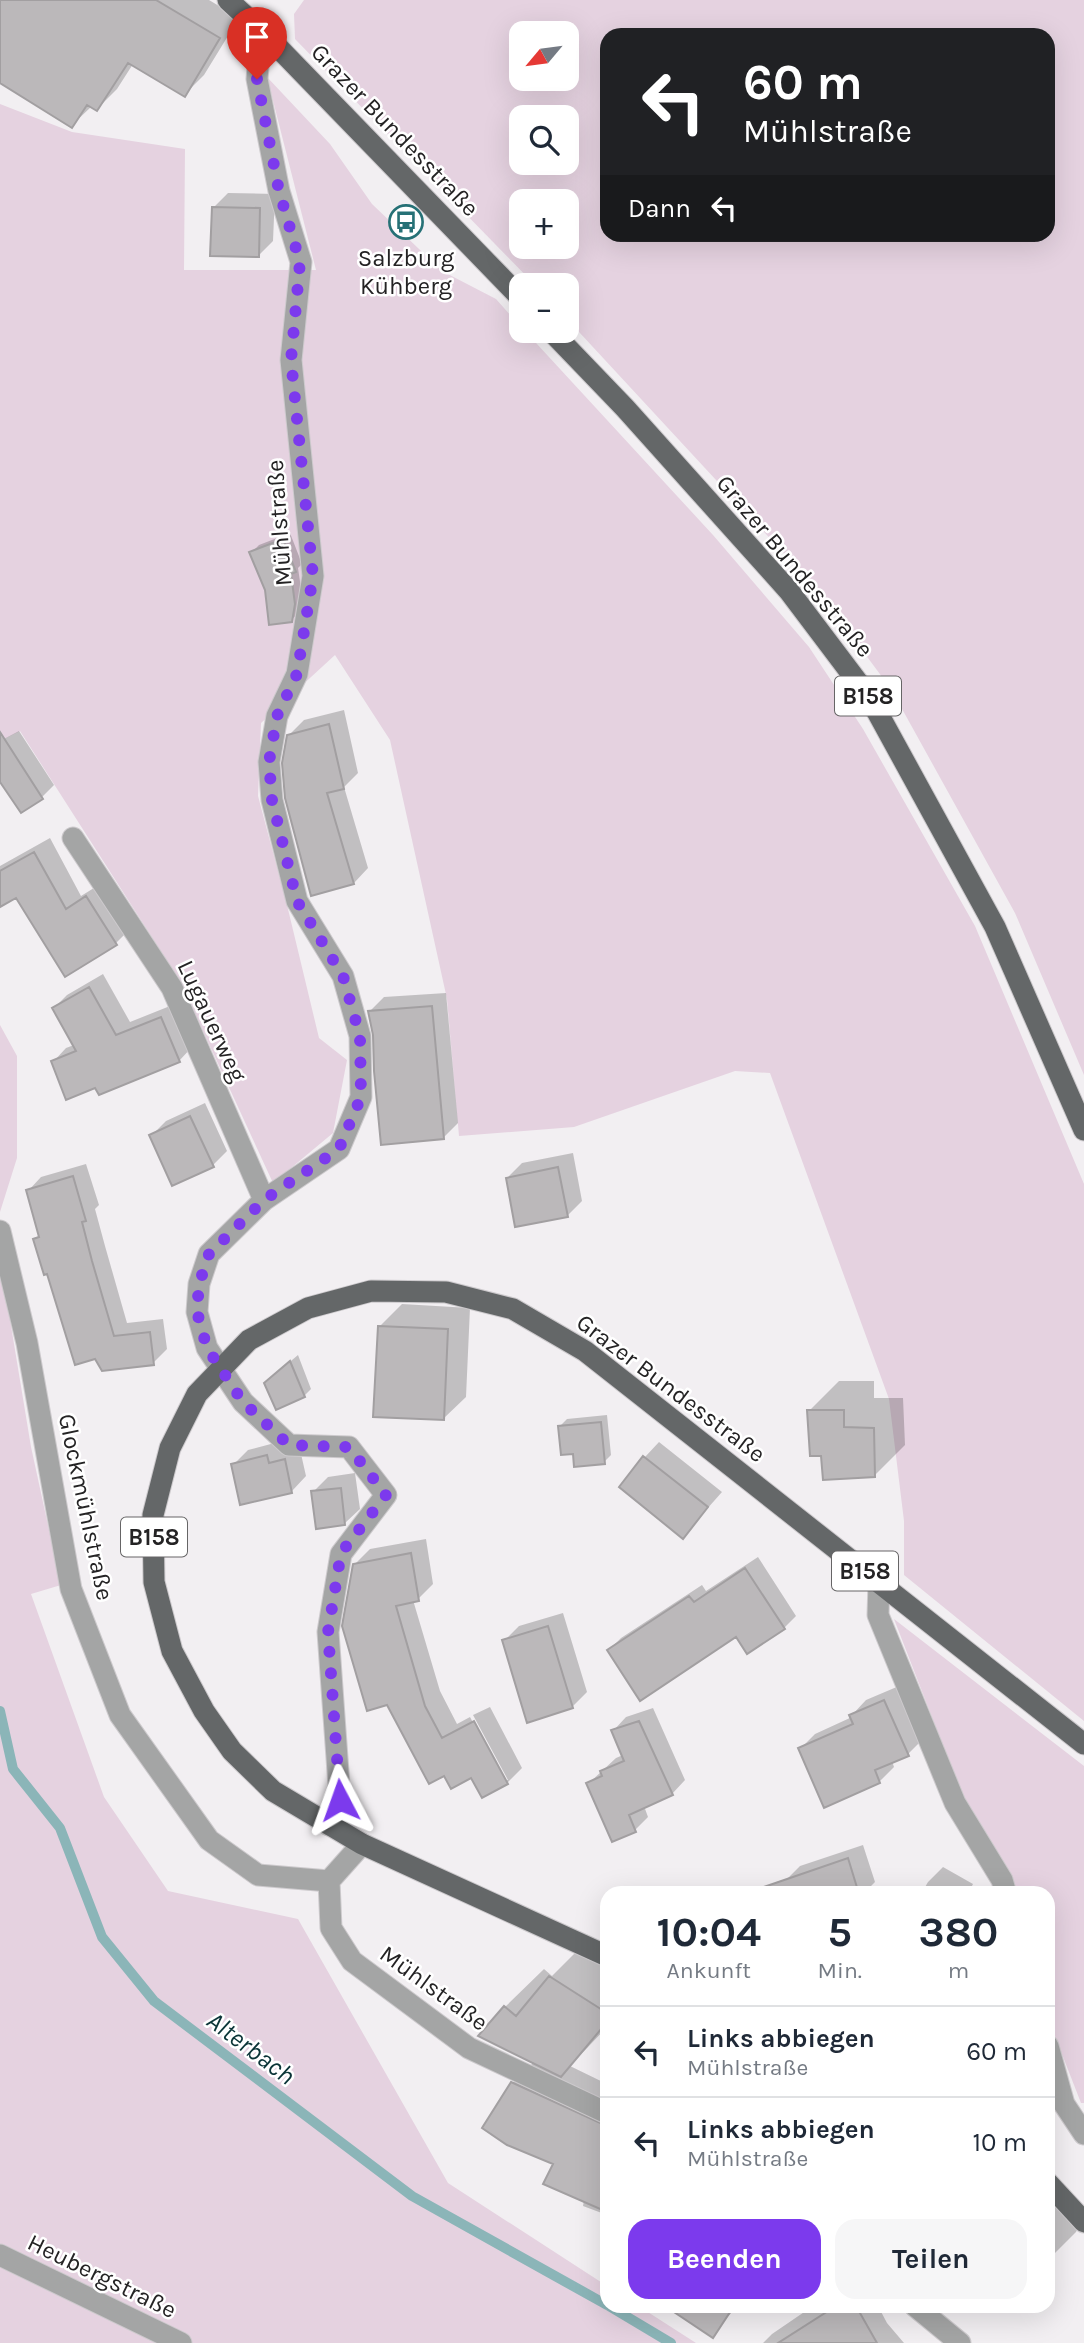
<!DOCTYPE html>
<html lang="de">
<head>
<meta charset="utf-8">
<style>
  body { margin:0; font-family:Karla,sans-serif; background:#f6f6f7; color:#1f2937; height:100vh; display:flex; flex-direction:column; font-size:26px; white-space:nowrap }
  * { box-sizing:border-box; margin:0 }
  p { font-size:23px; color:#747a83 }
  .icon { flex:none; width:38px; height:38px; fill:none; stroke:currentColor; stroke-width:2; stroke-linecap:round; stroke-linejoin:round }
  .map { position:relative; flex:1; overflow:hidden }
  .details { position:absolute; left:600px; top:1886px; width:455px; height:427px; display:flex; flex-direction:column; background:#fff; border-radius:21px; box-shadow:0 7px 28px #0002 }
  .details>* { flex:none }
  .hud { position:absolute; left:600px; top:28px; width:455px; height:214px; border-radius:21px; box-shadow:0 7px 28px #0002; background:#202124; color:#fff; overflow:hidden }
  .needle { width:46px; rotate:241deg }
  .fabs { position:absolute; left:509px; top:21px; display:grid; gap:14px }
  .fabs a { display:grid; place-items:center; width:70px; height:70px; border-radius:14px; background:#fff; box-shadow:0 7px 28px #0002; font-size:35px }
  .pin { position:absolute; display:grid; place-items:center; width:60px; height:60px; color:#fff; margin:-72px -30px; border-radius:50% 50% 50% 0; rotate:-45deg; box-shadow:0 0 7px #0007 }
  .pin .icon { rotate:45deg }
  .me { position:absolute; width:77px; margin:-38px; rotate:356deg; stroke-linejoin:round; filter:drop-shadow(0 0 5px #0008) }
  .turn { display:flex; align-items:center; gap:24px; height:147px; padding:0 28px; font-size:32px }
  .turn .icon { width:91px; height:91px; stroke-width:2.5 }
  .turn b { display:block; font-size:49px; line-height:60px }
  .then { display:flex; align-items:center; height:66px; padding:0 28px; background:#0003; gap:14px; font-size:26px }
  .eta { display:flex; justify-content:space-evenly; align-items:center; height:119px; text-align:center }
  .eta b { font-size:42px; font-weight:700; line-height:49px }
  .action { display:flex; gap:14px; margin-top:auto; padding:14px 28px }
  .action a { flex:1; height:80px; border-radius:21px; background:#7c3aed; color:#fff; font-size:28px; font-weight:700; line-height:80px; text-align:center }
  .action a+a { background:#f6f6f7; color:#1f2937 }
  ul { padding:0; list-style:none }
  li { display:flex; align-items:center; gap:21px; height:91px; padding:0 28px; border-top:2px solid #e0e1e3 }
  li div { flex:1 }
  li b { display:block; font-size:26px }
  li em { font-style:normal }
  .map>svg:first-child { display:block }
</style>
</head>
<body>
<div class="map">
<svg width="1084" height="2343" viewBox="0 0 1084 2343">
  <rect width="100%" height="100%" fill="#f2eff2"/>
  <!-- green -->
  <path fill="#e5d2e0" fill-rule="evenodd" d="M304 0H1084V1075L1015 913 891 689 816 588 567 319V285H535L295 39 294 14ZM567 33V79H522V33ZM607 35H1048V234H607ZM567 117V163H522V117ZM567 201V247H522V201Z
    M267 77 330 144 372 204 442 271 496 299 521 327 522 331H525L713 535 809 647 863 729 975 926 1084 1184V1721L904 1575V1521L889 1399 770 1073 735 1071 574 1127 459 1136 447 999 390 740 335 655 261 723 258 796 287 905 319 1038 347 1060 333 1133 273 1183 180 981 20 731 0 741V104L72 132 185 149 184 270H316Z
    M0 1025 17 1056V1158L0 1212Z
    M0 1259 31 1447 61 1585 31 1594 104 1797 168 1891 298 1919 448 2183 607 2286V2306L640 2307 696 2343H0Z
    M894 1619 1084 1766V2103H1081L1048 2018V1894L1000 1893Z"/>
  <!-- shadow -->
  <path fill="#0003" d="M0 0H209L239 18 204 75 184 95 133 64 117 89 97 109 92 106 71 126 0 80Z
    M228 193 275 194 273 241 258 256 213 208Z
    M290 533 302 564 298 568 302 595 299 613 291 620 267 590 252 552 259 545Z
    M344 710 358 773 344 787 368 868 354 883 289 735 304 720Z
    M19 731 54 785 42 797 21 810 0 779V741Z
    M50 838 81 896 102 883 131 928 116 943 17 896 0 905V866Z
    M103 974 130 1022 175 1004 192 1047 179 1061 96 1086 53 1062 66 1048 74 1045 54 1008 67 995Z
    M446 993 458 1123 443 1138 375 1035 370 1011 384 997Z
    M205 1103 227 1151 212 1166 151 1136 166 1121Z
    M573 1153 582 1201 567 1216 507 1178 522 1163Z
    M86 1164 99 1205 95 1209 105 1246 127 1323 163 1319 167 1349 153 1363 103 1369 48 1272 35 1239 40 1234 28 1191 41 1177Z
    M402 1304 470 1308 466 1397 443 1419 380 1326Z
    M298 1355 311 1389 304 1396 273 1376Z
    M839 1381H874V1398H903L905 1445 875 1475 809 1411Z
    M607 1415 611 1455 604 1462 575 1452 560 1426 567 1419Z
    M282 1441 299 1445 306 1476 292 1491 233 1465 248 1450Z
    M659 1442 722 1492 683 1536 622 1487 645 1457Z
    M355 1473 360 1509 345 1523 313 1492 328 1477Z
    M426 1539 433 1584 418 1599 413 1600 440 1691 457 1724 470 1717 504 1780H508L473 1715 490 1707 522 1768 507 1783 472 1776 452 1786 354 1565 370 1549Z
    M758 1557 796 1616 784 1628 609 1650 621 1638 702 1585 706 1591Z
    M563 1613 587 1692 572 1707 504 1641 519 1626Z
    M899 1686 923 1739 908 1754 892 1761 894 1767 879 1782 800 1749 815 1734 852 1717V1715L866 1700Z
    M653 1708 685 1780 672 1794 644 1806 648 1817 635 1830 588 1784 616 1758 623 1755 613 1731 626 1717Z
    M863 1845 875 1882 863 1894H789L785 1881 800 1866Z
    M943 1867 973 1884 968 1894H921L928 1882Z
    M589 1939 607 1950V2027L570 2066 607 2084V2215L583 2206 584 2200 555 2163 513 2083 534 2062 505 2007 544 1969 552 1976Z
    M1048 2185 1084 2218 1076 2232 1048 2260Z
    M671 2306H737L715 2332Z
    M813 2306H878L887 2323 904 2343H763L772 2334Z"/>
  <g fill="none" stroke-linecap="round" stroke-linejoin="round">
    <!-- stream -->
    <path stroke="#8bb5b8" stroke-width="10" d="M0 1711 13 1769 60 1828 102 1937 154 2001 412 2196 607 2305
      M609 2306 671 2343"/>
  </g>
  <!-- building -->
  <path fill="#bbb8ba" stroke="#a29fa1" stroke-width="2" d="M0 0H156L220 38 185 97 128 63 97 111 87 105 72 128 0 83Z
    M212 207 260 208 259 257 210 256Z
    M283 539 296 572 291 574 295 604 292 622 269 625 265 590 249 552Z
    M329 724 344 789 327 793 354 884 311 896 285 798 282 763 287 735Z
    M0 732 43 799 21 813 0 782Z
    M34 852 66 909 86 896 117 945 65 977 16 898 0 907V871Z
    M89 987 116 1035 161 1017 180 1062 99 1095 95 1088 66 1100 51 1061 76 1051 52 1008Z
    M432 1006 444 1139 381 1145 374 1071 373 1035 368 1011Z
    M190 1116 214 1167 172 1186 149 1135Z
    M558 1167 568 1217 515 1227 506 1178Z
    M73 1176 86 1221 82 1222 92 1261 114 1336 150 1332 154 1365 102 1371 95 1359 75 1365 47 1274 44 1275 33 1239 39 1237 26 1190Z
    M378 1326 448 1329 444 1420 373 1417Z
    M290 1361 305 1397 276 1410 264 1383Z
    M807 1410H844V1427L874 1428 875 1477 823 1480 821 1456H810Z
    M601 1422 605 1464 574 1467 573 1454 561 1455 558 1426Z
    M267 1455 269 1463 285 1459 292 1493 240 1505 231 1464Z
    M643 1456 708 1507 683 1539 619 1487Z
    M341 1488 345 1525 316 1529 311 1491Z
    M411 1553 419 1601 396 1606 425 1706 442 1738 474 1721 508 1784 482 1798 471 1778 451 1789 444 1776 429 1784 387 1705 367 1711 342 1626 353 1564Z
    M745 1568 785 1629 747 1654 736 1637 640 1701 607 1650 689 1596 694 1602Z
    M548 1626 573 1708 527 1723 502 1640Z
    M884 1700 909 1756 875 1770 880 1783 824 1808 798 1748 853 1724 849 1715Z
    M639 1721 673 1795 629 1815 636 1832 612 1842 586 1783 602 1776 600 1771 624 1761 611 1730Z
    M848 1858 859 1894H758V1889Z
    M549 1976 607 2013V2022L561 2077 478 2036 504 2006 516 2016Z
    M511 2082 607 2126V2212L543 2184 553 2164 507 2145 482 2128Z
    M665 2306H734L713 2338Z
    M836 2306H856L877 2343H778Z"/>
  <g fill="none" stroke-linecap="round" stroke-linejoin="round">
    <!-- street casing -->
    <g stroke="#cdcacd" stroke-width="23">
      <path id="street" d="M267 36 259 55 257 79 279 191 301 262 291 360 313 576 297 674 277 716 269 762 272 800 297 901 343 976 360 1036 361 1097 339 1149 264 1200 209 1254 199 1284 197 1312 207 1348 243 1402 289 1445 349 1447 386 1495 341 1554 328 1632 340 1800 329 1825
        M73 838 172 988 264 1200
        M0 1231 27 1343 71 1589 120 1715 209 1840 258 1875 329 1881
        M879 1582 878 1615 955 1803 1002 1880 1006 1894
        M362 1844 329 1881 331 1928 352 1961 469 2048 607 2113
        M1048 2046 1064 2104 1084 2134
        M0 2255 181 2343
        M915 2306 960 2343"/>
    </g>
    <!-- primary casing -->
    <g stroke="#cdcacd" stroke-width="23">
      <path id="primary" d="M228 0 267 36 522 299
        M551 331 625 408 789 591 869 697 995 927 1084 1130
        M607 1956 362 1844 273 1791 232 1751 204 1711 172 1651 154 1582 153 1515 170 1448 197 1394 249 1340 308 1308 371 1291 446 1292 513 1309 585 1351 1084 1744
        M1048 2183 1084 2222"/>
    </g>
    <!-- street -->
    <use href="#street" stroke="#a4a5a5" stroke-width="21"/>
    <!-- primary -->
    <use href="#primary" stroke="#646768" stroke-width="21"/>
  </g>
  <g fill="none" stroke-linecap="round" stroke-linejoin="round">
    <!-- route -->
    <path stroke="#7c3aed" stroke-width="12" stroke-dasharray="0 21.6" d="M257 79 279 191 300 262 291 360 313 576 297 674 277 716 269 762 272 800 297 901 343 976 360 1036 361 1097 339 1149 264 1200 209 1254 199 1284 197 1312 207 1348 243 1402 289 1445 349 1447 386 1495 341 1553 328 1632 340 1800"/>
  </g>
  <!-- icons -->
  <defs>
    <g id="bus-ring" transform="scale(1.75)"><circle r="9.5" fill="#fff" stroke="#267176" stroke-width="1.5"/><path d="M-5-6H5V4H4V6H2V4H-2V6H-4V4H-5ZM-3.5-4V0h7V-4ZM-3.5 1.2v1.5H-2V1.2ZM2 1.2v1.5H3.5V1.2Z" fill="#267176"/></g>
  </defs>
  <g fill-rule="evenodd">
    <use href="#bus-ring" x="406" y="222"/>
  </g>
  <g text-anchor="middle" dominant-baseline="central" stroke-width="5" stroke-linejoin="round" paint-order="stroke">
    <!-- shield labels -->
    <g fill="#fff" stroke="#666566" stroke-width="2">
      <rect x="835" y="676.5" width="66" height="39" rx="5"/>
      <rect x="121" y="1517.5" width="66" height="39" rx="5"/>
      <rect x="832" y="1551.5" width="66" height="39" rx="5"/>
    </g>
    <g font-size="23" font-weight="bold" fill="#242324">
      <text x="868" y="696">B158</text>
      <text x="154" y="1537">B158</text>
      <text x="865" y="1571">B158</text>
    </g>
    <!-- street labels -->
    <g font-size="24" fill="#242324" stroke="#fff">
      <text transform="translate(395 130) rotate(46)">Grazer Bundesstraße</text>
      <text transform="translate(279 523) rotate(-94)">Mühlstraße</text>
      <text transform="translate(795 566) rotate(50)">Grazer Bundesstraße</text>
      <text transform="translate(212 1021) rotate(65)">Lugauerweg</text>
      <text transform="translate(671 1388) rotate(37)">Grazer Bundesstraße</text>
      <text transform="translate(86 1507) rotate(78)">Glockmühlstraße</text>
      <text transform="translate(434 1988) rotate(36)">Mühlstraße</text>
      <text transform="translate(102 2276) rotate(26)">Heubergstraße</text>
    </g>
    <!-- poi labels -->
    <g font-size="24" fill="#242324" stroke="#fff">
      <text x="406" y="258">Salzburg<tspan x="406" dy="28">Kühberg</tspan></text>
    </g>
    <!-- water labels -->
    <g font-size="26" font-style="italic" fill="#0a3437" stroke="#fff">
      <text transform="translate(251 2048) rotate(37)">Alterbach</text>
    </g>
  </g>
</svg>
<div class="fabs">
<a><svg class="needle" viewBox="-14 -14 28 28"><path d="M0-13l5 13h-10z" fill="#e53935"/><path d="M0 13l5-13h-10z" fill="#747a83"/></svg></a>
<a><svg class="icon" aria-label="search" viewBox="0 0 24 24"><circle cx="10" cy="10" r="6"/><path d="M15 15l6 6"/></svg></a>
<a>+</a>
<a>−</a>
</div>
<div class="pin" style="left:257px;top:79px;background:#d93025"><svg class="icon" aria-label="arrive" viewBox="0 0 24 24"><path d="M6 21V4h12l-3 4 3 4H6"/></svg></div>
<svg class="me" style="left:340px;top:1800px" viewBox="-20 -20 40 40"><path d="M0-17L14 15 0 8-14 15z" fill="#7c3aed" stroke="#fff" stroke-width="4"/></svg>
<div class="hud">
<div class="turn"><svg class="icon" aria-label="left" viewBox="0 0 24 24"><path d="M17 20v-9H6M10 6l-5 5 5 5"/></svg><div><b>60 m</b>Mühlstraße</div></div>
<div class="then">Dann<svg class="icon" aria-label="left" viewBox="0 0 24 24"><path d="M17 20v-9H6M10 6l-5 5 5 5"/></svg></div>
</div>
<section class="details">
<div class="eta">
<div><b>10:04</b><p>Ankunft</p></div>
<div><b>5</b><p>Min.</p></div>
<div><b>380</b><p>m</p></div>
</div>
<ul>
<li><svg class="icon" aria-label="left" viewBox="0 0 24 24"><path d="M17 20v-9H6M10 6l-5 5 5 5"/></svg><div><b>Links abbiegen</b><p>Mühlstraße</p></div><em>60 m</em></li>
<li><svg class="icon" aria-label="left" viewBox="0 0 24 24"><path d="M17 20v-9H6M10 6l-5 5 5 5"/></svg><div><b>Links abbiegen</b><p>Mühlstraße</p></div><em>10 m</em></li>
</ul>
<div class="action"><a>Beenden</a><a>Teilen</a></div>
</section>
</div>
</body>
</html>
